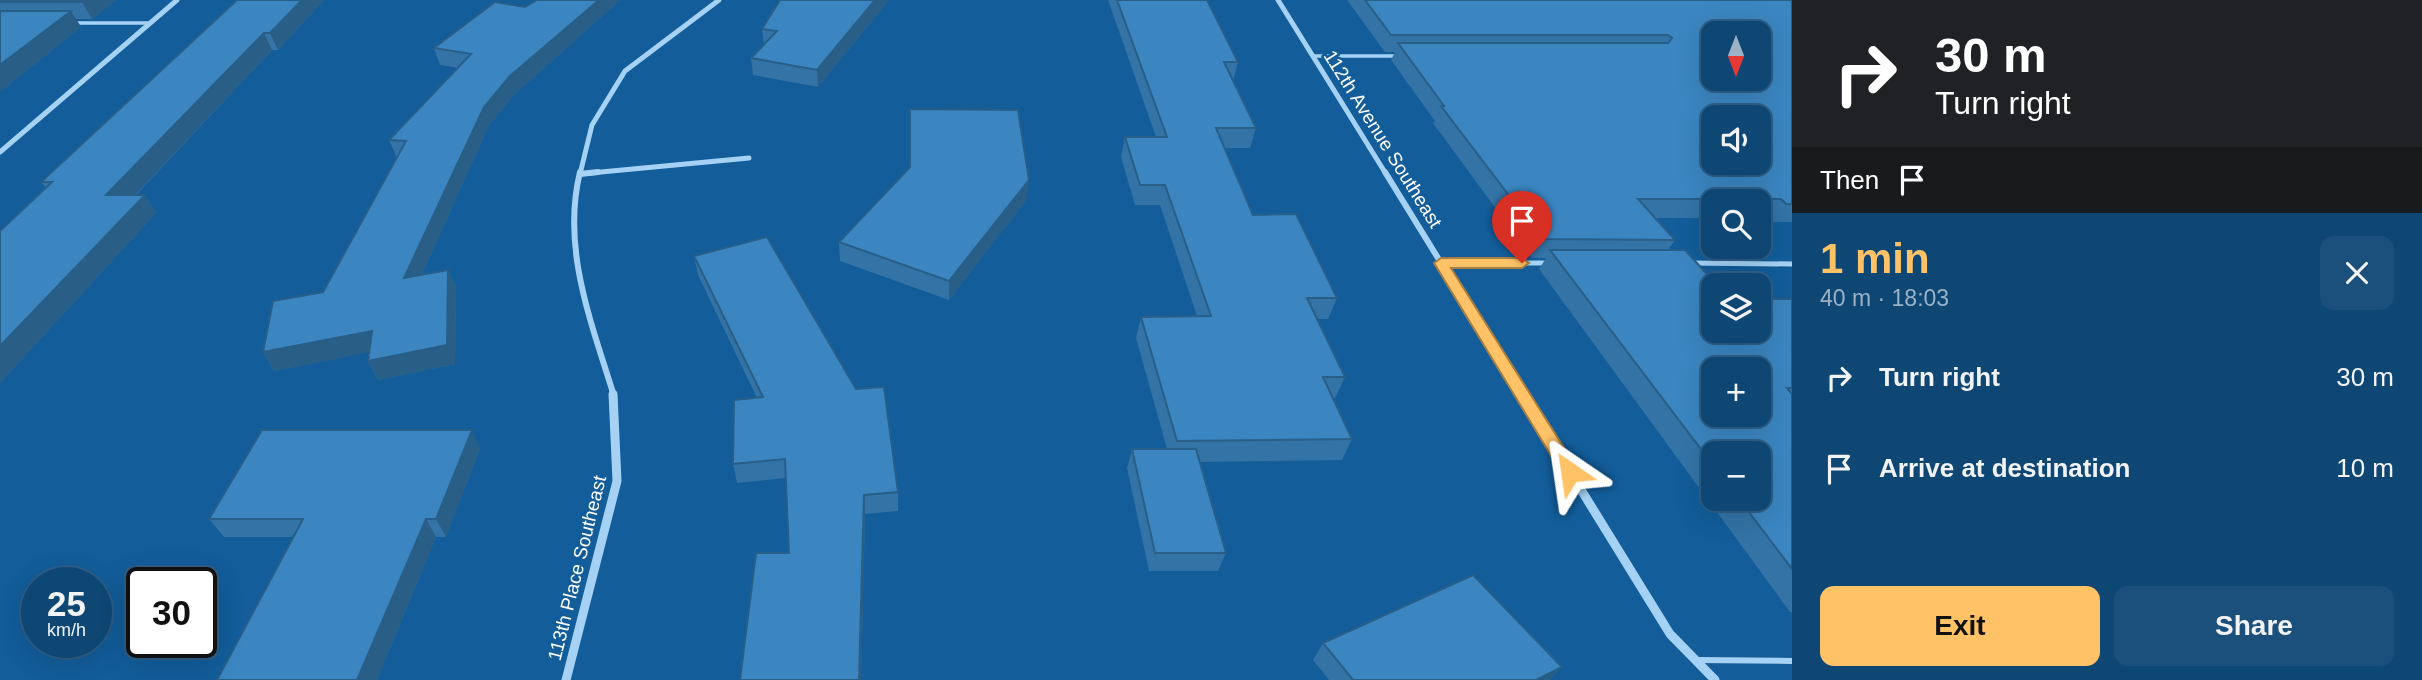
<!DOCTYPE html>
<html lang="en">
<head>
<meta charset="utf-8">
<style>
  body { margin:0; font-family:Arial,sans-serif; background:#1c507c; color:#f1f3f6; height:100vh; display:flex; flex-direction:column; font-size:26px; white-space:nowrap }
  * { box-sizing:border-box; margin:0 }
  p { font-size:23px; color:#9bb1c5 }
  .icon { flex:none; width:38px; height:38px; fill:none; stroke:currentColor; stroke-width:2; stroke-linecap:round; stroke-linejoin:round }
  .map { position:relative; flex:1; overflow:hidden }
  .panel { display:flex; flex-direction:column; background:#0e4674; width:630px }
  .panel>* { flex:none }
  .top-card { background:#202124; color:#fff; overflow:hidden }
  .needle { width:46px; rotate:180deg }
  .fabs { position:absolute; left:1701px; top:21px; display:grid; gap:14px }
  .fabs a { display:grid; place-items:center; width:70px; height:70px; border-radius:14px; background:#0e4674; box-shadow:0 7px 28px #0002,0 0 0 2px #2e5e86; font-size:35px }
  .speed { position:absolute; left:21px; top:567px; display:flex; gap:14px; font-size:35px; font-weight:700; text-align:center }
  .speed>* { display:grid; place-content:center; width:91px; height:91px; border-radius:50%; background:#0e4674; box-shadow:0 7px 28px #0002,0 0 0 2px #2e5e86; line-height:1 }
  .speed small { font-size:18px; font-weight:400 }
  .speed .limit { border:4px solid #111; border-radius:10px; background:#fff; color:#111 }
  .pin { position:absolute; display:grid; place-items:center; width:60px; height:60px; color:#fff; margin:-72px -30px; border-radius:50% 50% 50% 0; rotate:-45deg; box-shadow:0 0 7px #0007 }
  .pin .icon { rotate:45deg }
  .me { position:absolute; width:77px; margin:-38px; rotate:328deg; stroke-linejoin:round; filter:drop-shadow(0 0 5px #0008) }
  .turn { display:flex; align-items:center; gap:24px; height:147px; padding:0 28px; font-size:32px }
  .turn .icon { width:91px; height:91px; stroke-width:2.5 }
  .turn b { display:block; font-size:49px; line-height:60px }
  .then { display:flex; align-items:center; height:66px; padding:0 28px; background:#0003; gap:14px; font-size:26px }
  .round { display:grid; place-items:center; flex:none; width:74px; height:74px; border-radius:14px; background:#1c507c }
  .overview { display:flex; align-items:center; justify-content:space-between; height:119px; padding:0 28px }
  h1 { font-size:42px; font-weight:800; line-height:52px; color:#ffc267 }
  .primary-button { display:flex; gap:14px; margin-top:auto; padding:14px 28px }
  .primary-button a { flex:1; height:80px; border-radius:14px; background:#ffc267; color:#111; font-size:28px; font-weight:800; line-height:80px; text-align:center }
  .primary-button a+a { background:#1c507c; color:#f1f3f6 }
  ul { padding:0; list-style:none }
  li { display:flex; align-items:center; gap:21px; height:91px; padding:0 28px }
  li div { flex:1 }
  li b { display:block; font-size:26px }
  li em { font-style:normal }
  main { display:flex; flex:1; min-height:0 }
  .map>svg:first-child { display:block }
</style>
</head>
<body>
<main>
<div class="map">
<svg width="1792" height="680" viewBox="0 0 1792 680">
  <rect width="100%" height="100%" fill="#125d9a"/>
  <g fill="none" stroke-linecap="round" stroke-linejoin="round">
    <!-- lane-far2 -->
    <path stroke="#a5d2f4" stroke-width="3.5" d="M72 23H150
      M1313 56H1400"/>
    <!-- lane-far1 -->
    <path stroke="#a5d2f4" stroke-width="5" d="M1441 263H1547
      M1690 263 1792 264"/>
    <!-- lane -->
    <path stroke="#a5d2f4" stroke-width="6" d="M1697 660 1792 661"/>
    <!-- street-far2 -->
    <path stroke="#a5d2f4" stroke-width="5" d="M1278 0 1386 174
      M0 152 177 0
      M580 174 749 158
      M580 174 592 125 625 71 719 0"/>
    <!-- street-far1 -->
    <path stroke="#a5d2f4" stroke-width="6" d="M580 172C561 249 592 324 614 396
      M1385 172 1523 396
      M580 174 598 172"/>
    <!-- street -->
    <path stroke="#a5d2f4" stroke-width="9" d="M1522 394 1670 634 1715 680
      M566 680 617 481 613 394"/>
  </g>
  <!-- wall -->
  <path fill="#3373a6" fill-rule="evenodd" d="M0 0H116L92 19H76L81 27 0 92Z
    M237 0H324L278 50H272L136 195H145L156 213 0 383V231L46 188 41 182Z
    M537 0H620L515 94 489 125 422 274 448 270 456 288 455 364 378 380 368 361 369 352 274 371 263 352 323 292 397 158 389 140 458 68 440 65 434 48 525 7Z
    M889 0 818 87 753 75 751 58 764 45 762 29Z
    M1108 0H1207L1238 62 1233 81 1256 128 1250 148H1225L1253 215 1337 298 1328 319H1317L1345 377 1335 398H1333L1352 439 1342 460 1200 462 1226 553 1218 571H1149L1127 468 1132 449H1167L1136 338 1141 317 1197 316 1160 205H1135L1121 157 1125 137H1156Z
    M1347 0H1792V222H1771L1767 218H1759V201H1713V218H1655L1675 240 1668 250 1713 331 1792 299V612H1790L1539 269 1546 258H1532L1433 123 1435 121 1391 60 1395 52H1385ZM1713 453 1759 499H1713Z
    M1027 199 949 300 840 261 839 242Z
    M694 256 898 492V511L865 514 861 680H740L789 553 786 478 737 483 733 464 757 398 698 275Z
    M480 449 446 537H436L377 680H217L293 537H224L209 519Z
    M1323 643 1550 680H1329L1313 660Z"/>
  <!-- shaded-wall -->
  <path fill="#295e87" d="M85 0H116L92 19 82 2Z
    M302 0H324L278 50 270 33Z
    M599 0H620L515 94 489 125 412 296 404 278 484 107 510 76Z
    M875 0H889L818 87 817 70Z
    M71 11 81 27 0 92V65Z
    M264 33 272 50 118 213 106 195Z
    M1029 180 1027 199 949 300V281Z
    M145 195 156 213 0 383V346Z
    M448 270 456 288 455 364 378 380 368 361Z
    M372 331 381 350 274 371 263 352Z
    M472 430 480 449 446 537 436 519Z
    M864 495 865 514 861 680H859Z
    M426 519 436 537 377 680H357Z
    M1562 667 1550 680H1536Z"/>
  <!-- building -->
  <path fill="#3b86c1" stroke="#295e87" stroke-width="2" fill-rule="evenodd" d="M0 0H85L82 2H0Z
    M237 0H302L270 33H264L106 195H145L0 346V231L52 182H41Z
    M537 0H599L510 76 484 107 404 278 448 270 447 345 368 361 372 331 263 352 273 301 323 292 406 141 389 140 471 54 434 48 495 2 525 7Z
    M780 0H875L817 70 751 58 777 31 762 29Z
    M1117 0H1207L1238 62H1224L1256 128H1216L1253 215 1296 214 1337 298H1307L1345 377H1323L1352 439 1177 441 1141 317 1211 316 1165 185H1140L1125 137H1167Z
    M1365 0H1792V204H1786L1781 199H1638L1675 240 1542 239 1441 106H1444L1398 43H1668L1672 38 1668 35H1391ZM1713 33H1759V79H1713ZM1713 117H1759V163H1713Z
    M0 11H71L0 65Z
    M910 109 1018 110 1029 180 949 281 839 242 910 167Z
    M767 237 856 389 884 387 898 492 864 495 859 680H740L756 553H789L785 459 733 464 734 400 763 397 694 256Z
    M1550 250H1685L1717 285H1713V331H1759V299H1792V388H1787L1792 394V569L1739 499H1759V453H1713V465ZM1713 369H1759V415H1713Z
    M262 430H472L436 519H426L357 680H217L303 519H209Z
    M1132 449H1196L1226 553H1155Z
    M1473 575 1562 667 1536 680H1353L1323 643Z"/>
  <!-- route -->
  <path fill="#ffc267" stroke="#a67e43" stroke-width="2" d="M1441 258H1522L1529 263 1522 268H1451L1576 467 1579 472 1576 477H1564L1434 263Z"/>
  <g text-anchor="middle" dominant-baseline="central" stroke-width="5" stroke-linejoin="round" paint-order="stroke">
    <!-- street labels -->
    <g font-size="19" fill="#fff" stroke="#125d9a">
      <text transform="translate(1383 139) rotate(58)">112th Avenue Southeast</text>
      <text transform="translate(577 568) rotate(-76)">113th Place Southeast</text>
    </g>
  </g>
</svg>
<div class="fabs">
<a><svg class="needle" viewBox="-14 -14 28 28"><path d="M0-13l5 13h-10z" fill="#e53935"/><path d="M0 13l5-13h-10z" fill="#9bb1c5"/></svg></a>
<a><svg class="icon" aria-label="sound" viewBox="0 0 24 24"><path d="M4 9h4l5-4v14l-5-4H4zM17 9q2 3 0 6"/></svg></a>
<a><svg class="icon" aria-label="search" viewBox="0 0 24 24"><circle cx="10" cy="10" r="6"/><path d="M15 15l6 6"/></svg></a>
<a><svg class="icon" aria-label="layers" viewBox="0 0 24 24"><path d="M12 4l9 5-9 5-9-5zM3 14l9 5 9-5"/></svg></a>
<a>+</a>
<a>−</a>
</div>
<div class="speed"><div>25<small>km/h</small></div><div class="limit">30</div></div>
<div class="pin" style="left:1522px;top:263px;background:#d93025"><svg class="icon" aria-label="arrive" viewBox="0 0 24 24"><path d="M6 21V4h12l-3 4 3 4H6"/></svg></div>
<svg class="me" style="left:1570px;top:472px" viewBox="-20 -20 40 40"><path d="M0-17L14 15 0 8-14 15z" fill="#ffc267" stroke="#fff" stroke-width="4"/></svg>
</div>
<section class="panel">
<div class="top-card">
<div class="turn"><svg class="icon" aria-label="right" viewBox="0 0 24 24"><path d="M7 20v-9h11M14 6l5 5-5 5"/></svg><div><b>30 m</b>Turn right</div></div>
<div class="then">Then<svg class="icon" aria-label="arrive" viewBox="0 0 24 24"><path d="M6 21V4h12l-3 4 3 4H6"/></svg></div>
</div>
<div class="overview"><div><h1>1 min</h1><p>40 m · 18:03</p></div><a class="round"><svg class="icon" aria-label="close" viewBox="0 0 24 24"><path d="M6 6l12 12M18 6L6 18"/></svg></a></div>
<ul>
<li><svg class="icon" aria-label="right" viewBox="0 0 24 24"><path d="M7 20v-9h11M14 6l5 5-5 5"/></svg><div><b>Turn right</b></div><em>30 m</em></li>
<li><svg class="icon" aria-label="arrive" viewBox="0 0 24 24"><path d="M6 21V4h12l-3 4 3 4H6"/></svg><div><b>Arrive at destination</b></div><em>10 m</em></li>
</ul>
<div class="primary-button"><a>Exit</a><a>Share</a></div>
</section>
</main>
</body>
</html>
